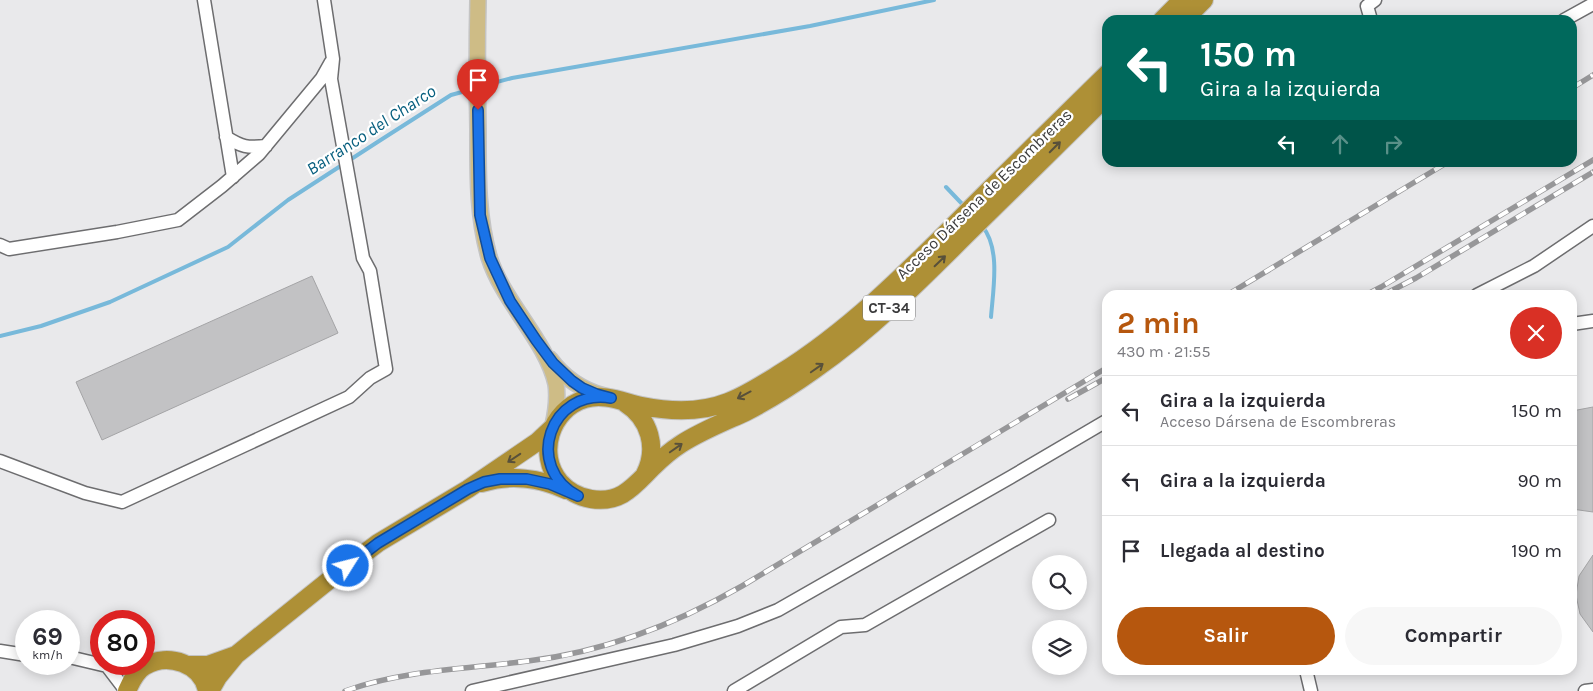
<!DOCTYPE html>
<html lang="es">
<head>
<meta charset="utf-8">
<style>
  body { margin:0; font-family:Karla,sans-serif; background:#f7f7f7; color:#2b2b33; height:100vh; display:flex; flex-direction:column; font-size:19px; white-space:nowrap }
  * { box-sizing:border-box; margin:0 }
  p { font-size:16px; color:#7c7c81 }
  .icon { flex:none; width:28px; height:28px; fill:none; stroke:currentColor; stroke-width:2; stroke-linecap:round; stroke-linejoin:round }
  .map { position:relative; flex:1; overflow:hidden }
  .drawer { position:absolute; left:1102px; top:290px; width:475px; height:385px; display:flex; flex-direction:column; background:#fff; border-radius:15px; box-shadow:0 2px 12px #0003 }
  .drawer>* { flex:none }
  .banner { position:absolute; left:1102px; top:15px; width:475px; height:152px; border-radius:15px; box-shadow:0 2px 12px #0003; background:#00695c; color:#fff; overflow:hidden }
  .tools { position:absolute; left:1032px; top:555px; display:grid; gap:10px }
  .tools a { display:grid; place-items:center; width:55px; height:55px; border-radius:50%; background:#fff; box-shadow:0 2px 12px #0003; font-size:25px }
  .speed { position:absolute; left:15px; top:610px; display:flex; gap:10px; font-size:25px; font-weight:700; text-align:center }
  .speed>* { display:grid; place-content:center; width:65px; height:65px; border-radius:50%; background:#fff; box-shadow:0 2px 12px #0003; line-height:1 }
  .speed small { font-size:12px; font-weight:400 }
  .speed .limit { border:8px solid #d22; background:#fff; color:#111 }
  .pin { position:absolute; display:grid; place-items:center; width:42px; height:42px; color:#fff; margin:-51px -21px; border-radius:50% 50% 50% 0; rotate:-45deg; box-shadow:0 0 5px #0007 }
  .pin .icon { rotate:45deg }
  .me { position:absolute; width:55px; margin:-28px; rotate:54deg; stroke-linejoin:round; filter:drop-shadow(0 0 4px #0008) }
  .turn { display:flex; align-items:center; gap:18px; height:105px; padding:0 15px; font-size:22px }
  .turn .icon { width:65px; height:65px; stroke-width:2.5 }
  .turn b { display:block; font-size:35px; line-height:42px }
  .lanes { display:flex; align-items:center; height:48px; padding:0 15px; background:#0003; justify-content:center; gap:25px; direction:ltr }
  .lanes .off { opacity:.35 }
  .round { display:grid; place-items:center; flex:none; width:52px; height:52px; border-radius:26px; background:#f7f7f7 }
  .head { display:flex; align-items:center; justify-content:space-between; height:85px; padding:0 15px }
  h1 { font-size:30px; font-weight:700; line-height:38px; color:#b6570e }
  .cta { display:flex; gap:10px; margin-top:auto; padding:10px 15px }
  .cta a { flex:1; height:58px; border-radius:30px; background:#b6570e; color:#fff; font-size:20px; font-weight:700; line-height:58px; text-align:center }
  .cta a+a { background:#f7f7f7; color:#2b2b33 }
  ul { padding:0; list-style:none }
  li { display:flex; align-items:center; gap:15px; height:70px; padding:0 15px; border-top:1px solid #e1e1e2 }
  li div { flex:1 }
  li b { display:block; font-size:19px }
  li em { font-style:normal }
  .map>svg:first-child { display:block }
</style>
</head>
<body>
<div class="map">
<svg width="1593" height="691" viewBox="0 0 1593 691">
  <rect width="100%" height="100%" fill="#e9e9eb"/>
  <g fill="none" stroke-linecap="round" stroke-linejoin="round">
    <!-- stream -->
    <path stroke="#78b9da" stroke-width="4" d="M482 86 512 78 810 26 934 0
      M946 187 965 207
      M982 226C1001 248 993 290 991 317
      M0 336 41 326 110 302 228 247 288 200 376 143 451 95 473 89"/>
  </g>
  <!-- building -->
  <path fill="#c2c2c4" stroke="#a4a4a6" d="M312 276 338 333 102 440 76 382Z
    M1593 407V512L1572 509V411Z
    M1593 555V632L1580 614 1576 595 1579 576Z"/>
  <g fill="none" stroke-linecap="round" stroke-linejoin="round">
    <!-- minor casing -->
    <g stroke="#6d6d6f" stroke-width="15">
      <path id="minor" d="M204 0 233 177
        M1371 20 1367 6 1375 0
        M1564 20 1593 4
        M226 137C242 147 247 148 266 146
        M0 245 9 249 117 232 178 220 222 186 259 154 322 78 331 62
        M1477 295 1534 266 1593 226
        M1572 324 1593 321
        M0 461 85 493 122 502 349 397 370 378 386 369 370 271 363 258 331 79 333 59 324 0
        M0 651 26 655
        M69 657 107 666
        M1306 670 1311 691
        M126 691 107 666H144
        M472 691 674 645 738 626 778 610 1011 477 1108 420
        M734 691 841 627 865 625 1049 520
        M1585 691 1593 690"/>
    </g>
    <!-- major casing -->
    <g stroke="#c4c4c4" stroke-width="18">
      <path id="major" d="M478 0C477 43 477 86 478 129 478 172 477 215 489 257 503 302 546 340 556 384 558 398 556 412 553 425
        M550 359C564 378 582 390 604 396"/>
    </g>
    <!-- highway casing -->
    <g stroke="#c4c4c4" stroke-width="20">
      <path id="highway" d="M1162 20 1182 0
        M1184 20 1204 0
        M1108 73C1061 119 1014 165 967 212 909 270 850 330 779 374 763 384 746 395 728 402 700 413 671 412 642 406 623 402 604 393 585 399 551 409 536 454 560 482 568 491 579 497 591 499 621 504 634 486 652 468 661 459 670 451 681 444 701 431 724 422 746 412 769 400 793 385 814 370 870 331 919 282 967 234 1014 188 1061 142 1108 95
        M625 403C650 419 658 448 645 474
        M482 483C510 474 540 478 566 490
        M188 665H208L236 655
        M127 691C131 682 136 671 145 666 168 652 202 664 207 691
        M210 691 218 677 236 655 333 577 378 543 468 489 537 442 552 428"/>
    </g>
    <!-- minor -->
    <use href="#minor" stroke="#fff" stroke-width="12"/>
    <!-- major -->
    <use href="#major" stroke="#cebc86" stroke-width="15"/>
    <!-- highway -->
    <use href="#highway" stroke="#ae9036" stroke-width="18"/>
    <!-- rail casing -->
    <g stroke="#979799" stroke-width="5.5">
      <path id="rail" d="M1572 88 1593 75
        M1227 295 1448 162
        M1366 295 1381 287 1593 160
        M1383 295 1416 278 1593 172
        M1068 399 1108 377
        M345 691C404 670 467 669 528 661 604 652 676 624 742 586L1108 367"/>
    </g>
    <!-- rail -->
    <use href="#rail" stroke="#fff" stroke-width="4" stroke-dasharray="11" stroke-linecap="butt"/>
  </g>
  <!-- one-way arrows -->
  <defs><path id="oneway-shaft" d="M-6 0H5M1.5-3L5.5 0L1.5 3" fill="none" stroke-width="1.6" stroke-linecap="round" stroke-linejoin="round" transform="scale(1.25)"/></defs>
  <g stroke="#58503a">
    <use href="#oneway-shaft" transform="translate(1055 147) rotate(-45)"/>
    <use href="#oneway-shaft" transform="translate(940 261) rotate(-44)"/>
    <use href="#oneway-shaft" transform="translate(817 368) rotate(-35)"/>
    <use href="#oneway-shaft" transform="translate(744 395) rotate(152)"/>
    <use href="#oneway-shaft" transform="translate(676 448) rotate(-35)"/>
    <use href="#oneway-shaft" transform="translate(514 458) rotate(146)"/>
  </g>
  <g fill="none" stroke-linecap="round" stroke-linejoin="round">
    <!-- route casing -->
    <g stroke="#114b97" stroke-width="12">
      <path id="route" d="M348 566 378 543 468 489 484 482 500 479H527L550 484 578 496C523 467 550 388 611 398L596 394 582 388 572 381 553 363 536 340 510 301 490 258 480 215 478 110"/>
    </g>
    <!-- route -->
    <use href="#route" stroke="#1a73e8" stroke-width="9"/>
  </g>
  <g text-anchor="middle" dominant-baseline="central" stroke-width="4.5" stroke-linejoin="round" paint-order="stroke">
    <!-- shield labels -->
    <rect fill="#fff" stroke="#767676" stroke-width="1" x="863" y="295.5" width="52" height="25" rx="4"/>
    <g font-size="15" font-weight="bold" fill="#3b3b3c">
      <text x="889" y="308">CT-34</text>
    </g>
    <!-- street labels -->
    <g font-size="16" fill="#3b3b3c" stroke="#fff">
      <text transform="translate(984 194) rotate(-44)">Acceso Dársena de Escombreras</text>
    </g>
    <!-- water labels -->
    <g font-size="18" font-style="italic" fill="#065e7e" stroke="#fff">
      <text transform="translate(371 130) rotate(-33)">Barranco del Charco</text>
    </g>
  </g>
</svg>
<div class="tools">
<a><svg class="icon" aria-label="search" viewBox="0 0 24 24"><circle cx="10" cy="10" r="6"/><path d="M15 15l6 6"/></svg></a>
<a><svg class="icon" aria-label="layers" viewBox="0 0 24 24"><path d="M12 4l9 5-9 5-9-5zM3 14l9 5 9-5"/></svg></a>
</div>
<div class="speed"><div>69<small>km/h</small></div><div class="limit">80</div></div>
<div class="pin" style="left:478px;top:110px;background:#d93025"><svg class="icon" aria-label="arrive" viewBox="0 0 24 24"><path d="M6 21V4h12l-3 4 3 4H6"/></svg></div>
<svg class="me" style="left:348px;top:566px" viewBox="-20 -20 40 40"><circle r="17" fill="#1a73e8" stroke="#fff" stroke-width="3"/><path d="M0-11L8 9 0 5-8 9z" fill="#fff"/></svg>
<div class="banner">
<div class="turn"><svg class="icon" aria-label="left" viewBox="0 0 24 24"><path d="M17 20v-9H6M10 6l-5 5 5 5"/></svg><div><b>150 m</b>Gira a la izquierda</div></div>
<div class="lanes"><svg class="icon" aria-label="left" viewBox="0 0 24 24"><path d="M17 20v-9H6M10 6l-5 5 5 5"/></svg><svg class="icon off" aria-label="ahead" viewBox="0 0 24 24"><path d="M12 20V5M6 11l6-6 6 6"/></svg><svg class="icon off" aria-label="right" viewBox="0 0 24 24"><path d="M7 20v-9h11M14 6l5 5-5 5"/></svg></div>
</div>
<section class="drawer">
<div class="head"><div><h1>2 min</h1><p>430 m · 21:55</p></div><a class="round" style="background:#d93025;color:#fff"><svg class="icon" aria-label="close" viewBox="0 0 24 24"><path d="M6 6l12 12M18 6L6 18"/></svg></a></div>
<ul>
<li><svg class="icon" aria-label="left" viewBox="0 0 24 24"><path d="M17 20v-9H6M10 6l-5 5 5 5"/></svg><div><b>Gira a la izquierda</b><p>Acceso Dársena de Escombreras</p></div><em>150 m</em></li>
<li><svg class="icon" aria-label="left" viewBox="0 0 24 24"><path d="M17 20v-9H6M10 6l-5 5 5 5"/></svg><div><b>Gira a la izquierda</b></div><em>90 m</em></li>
<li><svg class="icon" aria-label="arrive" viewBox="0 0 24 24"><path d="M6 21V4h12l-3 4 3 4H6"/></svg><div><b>Llegada al destino</b></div><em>190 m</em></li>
</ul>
<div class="cta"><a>Salir</a><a>Compartir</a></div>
</section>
</div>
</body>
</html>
